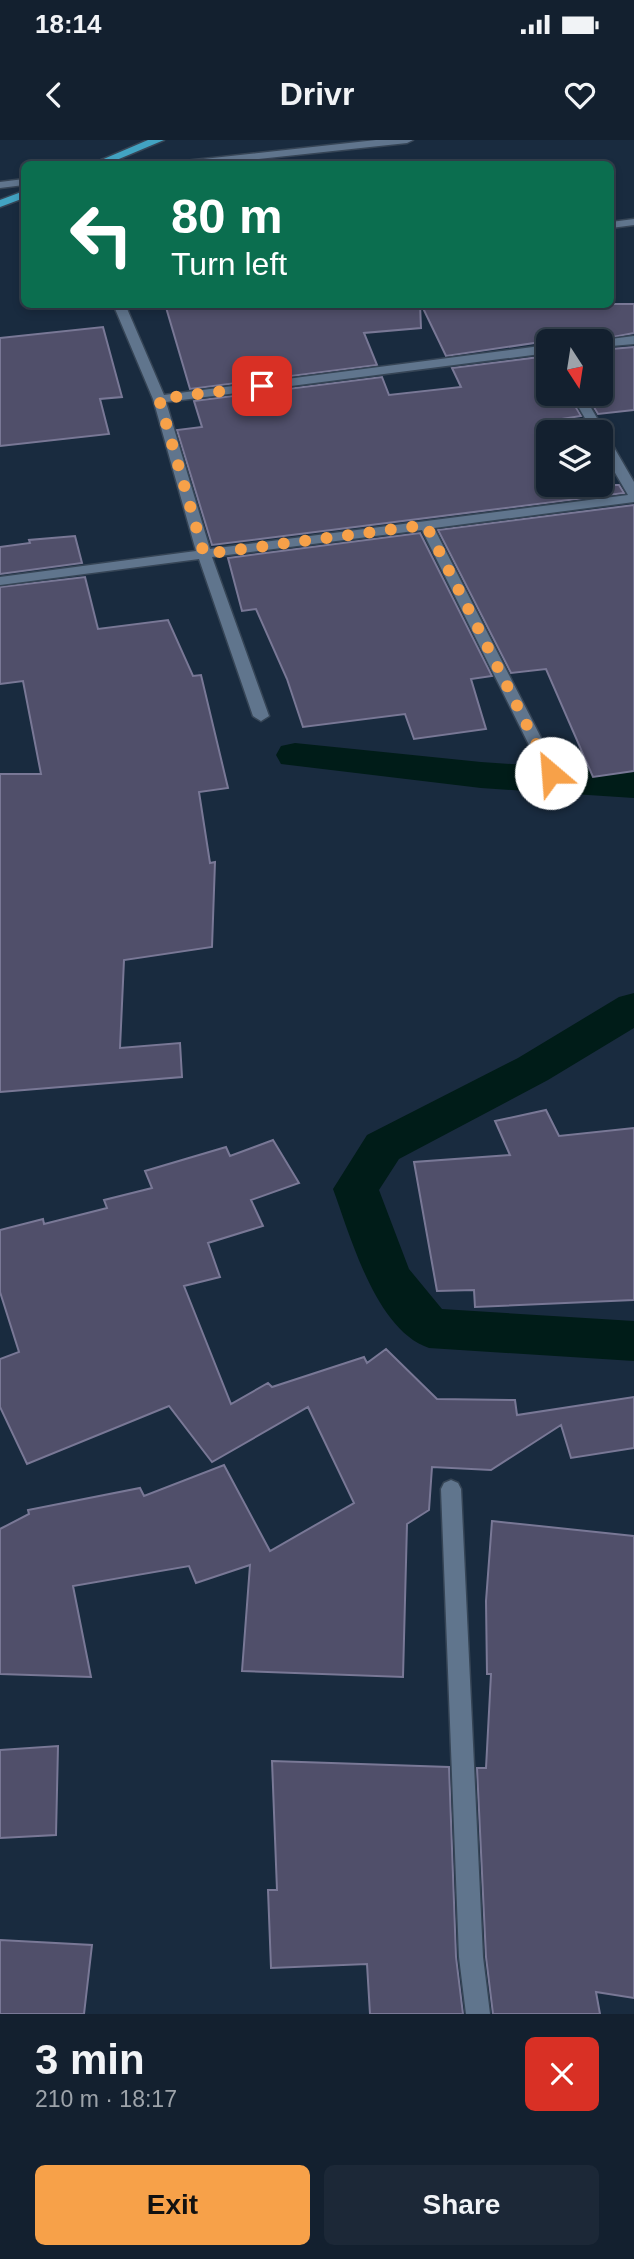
<!DOCTYPE html>
<html lang="en">
<head>
<meta charset="utf-8">
<style>
  body { margin:0; font-family:Arial,sans-serif; background:#1c2837; color:#f1f3f6; height:100vh; display:flex; flex-direction:column; font-size:26px; white-space:nowrap }
  * { box-sizing:border-box; margin:0 }
  p { font-size:23px; color:#9da3aa }
  .icon { flex:none; width:38px; height:38px; fill:none; stroke:currentColor; stroke-width:2; stroke-linecap:round; stroke-linejoin:round }
  .map { position:relative; height:1874px; overflow:hidden }
  .panel { display:flex; flex-direction:column; background:#13202f; flex:1 }
  .panel>* { flex:none }
  .guide { position:absolute; left:21px; top:21px; width:593px; height:147px; border-radius:10px; box-shadow:0 4px 10px #0003,0 0 0 2px #323e4b; background:#0b6e4f; color:#fff; overflow:hidden }
  .needle { width:46px; rotate:168deg }
  .tools { position:absolute; left:536px; top:189px; display:grid; gap:14px }
  .tools a { display:grid; place-items:center; width:77px; height:77px; border-radius:10px; background:#13202f; box-shadow:0 4px 10px #0003,0 0 0 2px #323e4b; font-size:35px }
  .pin { position:absolute; display:grid; place-items:center; width:60px; height:60px; color:#fff; margin:-30px; border-radius:14px; box-shadow:0 4px 10px #0006 }
  .me { position:absolute; width:77px; margin:-38px; rotate:333deg; stroke-linejoin:round; filter:drop-shadow(0 0 5px #0008) }
  .turn { display:flex; align-items:center; gap:24px; height:147px; padding:0 35px; font-size:32px }
  .turn .icon { width:91px; height:91px; stroke-width:2.5 }
  .turn b { display:block; font-size:49px; line-height:60px }
  .round { display:grid; place-items:center; flex:none; width:74px; height:74px; border-radius:10px; background:#1c2837 }
  .headline { display:flex; align-items:center; justify-content:space-between; height:119px; padding:0 35px }
  h1 { font-size:42px; font-weight:700; line-height:52px }
  .button { display:flex; gap:14px; margin-top:auto; padding:14px 35px }
  .button a { flex:1; height:80px; border-radius:10px; background:#f7a149; color:#111; font-size:28px; font-weight:700; line-height:80px; text-align:center }
  .button a+a { background:#1c2837; color:#f1f3f6 }
  .status { display:flex; justify-content:space-between; align-items:center; height:49px; padding:0 35px; background:#13202f; direction:ltr }
  .status svg { height:19px; fill:currentColor }
  header { display:flex; justify-content:space-between; align-items:center; height:91px; padding:0 35px; background:#13202f; font-size:32px; font-weight:700 }
  .map>svg:first-child { display:block }
</style>
</head>
<body>
<div class="status"><b>18:14</b><svg viewBox="0 0 49 12"><path d="M0 12V9h3v3zM5 12V6h3v6zM10 12V3h3v9zM15 12V0h3v12zM26 1h20v11H26zM47 4h2v5h-2z"/></svg></div>
<header><svg class="icon" aria-label="back" viewBox="0 0 24 24"><path d="M15 5l-7 7 7 7"/></svg>Drivr<svg class="icon" aria-label="heart" viewBox="0 0 24 24"><path d="M12 20l-8-8c-3-5 5-10 8-4 3-6 11-1 8 4z"/></svg></header>
<div class="map">
<svg width="634" height="1874" viewBox="0 0 634 1874">
  <rect width="100%" height="100%" fill="#192b3f"/>
  <g fill="none" stroke-linecap="round" stroke-linejoin="round">
    <!-- canal -->
    <path fill="#001c18" fill-rule="evenodd" d="M295 603 481 622 634 632V658L481 648 281 624 276 615 281 606Z
      M634 853V888L548 940 399 1019 379 1050 409 1129 442 1169 634 1181V1221L429 1208C376 1190 351 1098 333 1049L367 995 518 918 619 857Z"/>
  </g>
  <!-- building -->
  <path fill="#504f6a" stroke="#797896" stroke-width="2" d="M165 164H420L421 188 364 193 377 225 190 249Z
    M421 164H634V193L592 201H548L446 216Z
    M103 187 122 257 100 259 109 294 0 306V198Z
    M634 207V270L598 274 586 254H600V210Z
    M548 216V254H568L581 276 548 281V345H619L624 353 212 405 177 290 202 287 194 261 382 237 389 255 461 247 452 228Z
    M634 365V631L593 637 546 529 511 533 438 390Z
    M420 393 492 536 471 539 486 589 414 599 405 574 303 587 287 539 256 469 242 471 228 418Z
    M75 396 82 423 0 434V407L30 403 29 400Z
    M85 437 98 489 168 480 193 536 201 535 228 648 199 652 210 723 215 722 212 807 124 820 120 908 180 903 182 937 0 952V634H41L23 541 0 544V447Z
    M546 970 559 996 634 988V1160L475 1167 474 1150 437 1151 414 1022 510 1015 495 981Z
    M273 1000 299 1043 251 1060 263 1086 208 1103 220 1137 184 1146 231 1264 268 1243 272 1247 364 1217 367 1223 386 1209 437 1259 515 1260 517 1275 634 1257V1308L571 1318 561 1285 491 1330 432 1327 429 1370 407 1384 403 1537 242 1531 250 1425 196 1443 189 1426 73 1446 91 1537 0 1534V1389L29 1374 28 1370 140 1348 144 1356 224 1325 270 1411 354 1363 308 1267 212 1322 169 1266 27 1324 0 1267V1219L19 1212 0 1152V1090L43 1079 44 1084 107 1068 104 1060 152 1048 145 1031 226 1007 230 1016Z
    M492 1381 634 1396V1858L596 1852 600 1874H493L486 1817 477 1628H486L491 1534H487L486 1461Z
    M58 1606 56 1695 0 1698V1610Z
    M272 1621 449 1627 456 1817 463 1874H370L367 1824 271 1828 268 1750H277Z
    M0 1800 92 1805 84 1874H0Z"/>
  <g fill="none" stroke-linecap="round" stroke-linejoin="round">
    <!-- street casing -->
    <g stroke="#364556" stroke-width="3">
      <path id="street" d="M376 0H413L407 3 212 24H179L185 21Z
        M24 39V45L0 48V42Z
        M634 79V85L611 88V82Z
        M113 164H125L164 255 548 205V213L166 262 210 409 628 355 600 307V292H593L571 254H583L634 342V362L434 388 559 633 556 637H546L543 633 422 390 212 417 269 576 261 581 253 576 199 419 0 445V437L196 411 153 259Z
        M634 196V204L600 207V201H595Z
        M451 1340 458 1343 461 1349 483 1817 490 1874H466L459 1817 441 1349 444 1343Z"/>
    </g>
    <!-- primary casing -->
    <g stroke="#364556" stroke-width="3">
      <path id="primary" d="M148 0H164L107 24H92Z
        M24 51V58L0 67V60Z"/>
    </g>
    <!-- street -->
    <use href="#street" fill="#60758d" fill-rule="evenodd"/>
    <!-- primary -->
    <use href="#primary" fill="#42a3c2" fill-rule="evenodd"/>
  </g>
  <g fill="none" stroke-linecap="round" stroke-linejoin="round">
    <!-- route -->
    <path stroke="#f7a149" stroke-width="12" stroke-dasharray="0 21.6" d="M262 246 159 259 204 414 426 385 551 633"/>
  </g>
</svg>
<div class="tools">
<a><svg class="needle" viewBox="-14 -14 28 28"><path d="M0-13l5 13h-10z" fill="#e53935"/><path d="M0 13l5-13h-10z" fill="#9da3aa"/></svg></a>
<a><svg class="icon" aria-label="layers" viewBox="0 0 24 24"><path d="M12 4l9 5-9 5-9-5zM3 14l9 5 9-5"/></svg></a>
</div>
<div class="pin" style="left:262px;top:246px;background:#d93025"><svg class="icon" aria-label="arrive" viewBox="0 0 24 24"><path d="M6 21V4h12l-3 4 3 4H6"/></svg></div>
<svg class="me" style="left:551px;top:633px" viewBox="-20 -20 40 40"><circle r="19" fill="#fff"/><path d="M0-13L10 11 0 6-10 11z" fill="#f7a149"/></svg>
<div class="guide">
<div class="turn"><svg class="icon" aria-label="left" viewBox="0 0 24 24"><path d="M17 20v-9H6M10 6l-5 5 5 5"/></svg><div><b>80 m</b>Turn left</div></div>
</div>
</div>
<section class="panel">
<div class="headline"><div><h1>3 min</h1><p>210 m · 18:17</p></div><a class="round" style="background:#d93025;color:#fff"><svg class="icon" aria-label="close" viewBox="0 0 24 24"><path d="M6 6l12 12M18 6L6 18"/></svg></a></div>
<div class="button"><a>Exit</a><a>Share</a></div>
</section>
</body>
</html>
